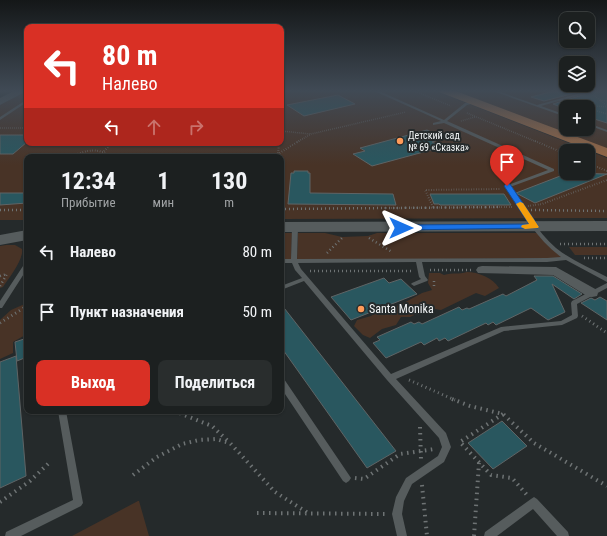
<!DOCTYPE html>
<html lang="ru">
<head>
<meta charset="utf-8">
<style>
  body { margin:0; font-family:"Roboto Condensed",sans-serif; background:#292d2d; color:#f1f3f6; height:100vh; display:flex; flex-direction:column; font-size:15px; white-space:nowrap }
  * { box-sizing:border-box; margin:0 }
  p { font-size:13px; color:#a0a3a5 }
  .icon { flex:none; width:22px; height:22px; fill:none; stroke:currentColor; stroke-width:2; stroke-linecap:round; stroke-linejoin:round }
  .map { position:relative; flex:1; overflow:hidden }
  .panel { position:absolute; left:24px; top:154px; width:260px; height:260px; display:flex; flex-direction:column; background:#1c2020; border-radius:8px; box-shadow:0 1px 3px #0004,0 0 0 1px #3a3e3e }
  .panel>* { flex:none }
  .hud { position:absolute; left:24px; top:24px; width:260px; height:122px; border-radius:8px; box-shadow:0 1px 3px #0004,0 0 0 1px #3a3e3e; background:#d93025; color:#fff; overflow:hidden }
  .tools { position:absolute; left:559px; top:12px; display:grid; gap:8px }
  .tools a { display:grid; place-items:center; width:36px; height:36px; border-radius:8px; background:#1c2020; box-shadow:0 1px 3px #0004,0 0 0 1px #3a3e3e; font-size:20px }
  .pin { position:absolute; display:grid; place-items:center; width:34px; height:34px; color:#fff; margin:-41px -17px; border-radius:50% 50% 50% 0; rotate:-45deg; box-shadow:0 0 4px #0007 }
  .pin .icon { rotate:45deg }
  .me { position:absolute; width:44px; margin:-22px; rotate:90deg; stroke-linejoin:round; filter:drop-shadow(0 0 3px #0008) }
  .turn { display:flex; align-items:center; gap:14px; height:84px; padding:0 12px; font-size:18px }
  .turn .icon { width:52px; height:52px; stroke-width:2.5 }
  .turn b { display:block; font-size:28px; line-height:34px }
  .lanes { display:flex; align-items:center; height:38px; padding:0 12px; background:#0003; justify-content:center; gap:20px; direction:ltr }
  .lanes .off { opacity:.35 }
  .eta { display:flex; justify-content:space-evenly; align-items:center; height:68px; text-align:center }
  .eta b { font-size:24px; font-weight:700; line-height:28px }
  .cta { display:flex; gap:8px; margin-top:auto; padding:8px 12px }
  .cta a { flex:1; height:46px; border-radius:8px; background:#d93025; color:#fff; font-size:16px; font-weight:700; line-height:46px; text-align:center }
  .cta a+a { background:#292d2d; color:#f1f3f6 }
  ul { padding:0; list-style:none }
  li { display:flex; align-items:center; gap:12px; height:60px; padding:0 12px }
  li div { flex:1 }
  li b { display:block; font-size:15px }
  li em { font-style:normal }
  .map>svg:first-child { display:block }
</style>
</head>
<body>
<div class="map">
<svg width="607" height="536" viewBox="0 0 607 536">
  <rect width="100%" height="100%" fill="#252a2b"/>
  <!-- green -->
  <path fill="#483326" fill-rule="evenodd" d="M281 90H433L607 158V218L281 219V157H27V220H0V105L27 91V143H281ZM566 151H588V173H566Z
    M451 90H607V149ZM566 107H588V129H566Z
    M281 233H292L291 260H281Z
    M298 233H325L342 237 368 236 377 233H537L566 258 297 260Z
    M6 245H15L22 249C24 259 9 278 3 287L0 288V246Z
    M569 247H607V255H575Z
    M467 272C478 272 493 278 499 288L485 296 476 293 441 310 429 308 410 317H401L396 325 382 329 370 338 363 335 354 326 357 320 371 316 383 309 400 305 422 293 432 290 428 283 429 273H440L444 275C452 272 459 275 467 272Z
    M27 303V334L13 342V353L0 359V320L11 310Z
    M139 501 149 536H72L138 501Z"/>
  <!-- building -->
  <path fill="#29575f" stroke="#5f6465" d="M558 90H586L544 101 531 97Z
    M599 90H607V123L588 117V107H566V109L553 104Z
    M338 95 355 104 304 116 287 105Z
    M427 130 443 138 432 142 442 147 372 166 353 154 365 151 360 148Z
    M0 135H27V142L13 154H0Z
    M294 171H308V173H310V193L393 194 396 205 288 204 291 173H294Z
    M568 173 607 174 535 203 516 193Z
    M0 193H27V203L0 205Z
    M430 194H504L511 205H440L439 204H434Z
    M534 276H553L582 294 574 299 552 284 565 312 548 320 531 308 496 325 493 322 488 325 486 323 448 341 445 338 439 341 437 338 424 345 421 342 386 358 373 343 380 340 377 337 411 322 414 324 419 322 422 324 459 307 462 310 467 308 469 309 503 294 506 296 537 280Z
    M384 278 389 283 401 279 417 294 351 320 331 297Z
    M600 297 607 301V320L581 303 591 298 595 300Z
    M281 304 396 451 367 468 281 347Z
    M27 338V357L17 361 15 342Z
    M16 356 26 476 0 488V362Z
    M502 421 527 446 493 469 468 443Z"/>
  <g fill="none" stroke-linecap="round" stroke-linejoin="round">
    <!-- path-far4 -->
    <path stroke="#6e7374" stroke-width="1.5" stroke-dasharray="0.5 1.5" stroke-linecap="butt" d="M412 90 451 106
      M281 92 288 90
      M595 96 607 106
      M600 100 607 101
      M575 103 585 107
      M595 106 607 107
      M588 108 607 114
      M467 113 537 142
      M461 121 475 117
      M0 128H27
      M281 131 310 134
      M297 142 311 134 406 112"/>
    <!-- path-far3 -->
    <path stroke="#6e7374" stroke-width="2" stroke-dasharray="0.5 2" stroke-linecap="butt" d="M535 141 566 154
      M104 151 112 143
      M71 157C83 151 96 147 108 155L107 157
      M272 157 278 154 279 143
      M277 157 278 154 299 141
      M588 163 607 171
      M559 171 566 169
      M528 206 542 204 607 180
      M433 207 425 190 501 189
      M384 208 512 207"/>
    <!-- path-far2 -->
    <path stroke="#6e7374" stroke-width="2.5" stroke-dasharray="1 3" stroke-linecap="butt" d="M281 209 500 207
      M0 210H27
      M531 210 607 211
      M369 238 392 252
      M560 244H607
      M327 253 342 238
      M584 258H607
      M430 270H473
      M310 271H413
      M281 272H283
      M0 276 7 274
      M434 281V287
      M0 286 7 274"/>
    <!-- path-far1 -->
    <path stroke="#6e7374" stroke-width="3" stroke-dasharray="1 3.5" stroke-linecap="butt" d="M582 316 607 333
      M0 323 27 306
      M409 380 455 400"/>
    <!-- path -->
    <path stroke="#6e7374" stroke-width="4" stroke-dasharray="1.5 4.5" stroke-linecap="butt" d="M452 399 470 406 503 414 534 443 607 486
      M174 411 212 426 229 442
      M503 414 460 442 491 475 512 478 527 495
      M420 427 421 460
      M133 475 157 457 182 444 199 440 216 439 230 443 275 492 308 513
      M355 478 364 479 400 454 435 449
      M422 485 427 536
      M0 502 30 481 50 462
      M257 513 387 514
      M474 536 479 463"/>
    <!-- lane -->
    <path fill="#565c5d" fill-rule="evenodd" d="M372 90H377L444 120 465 103 475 101V103L467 105 447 121 554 169V171L510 187C524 207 537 232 556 248 571 260 590 268 607 277V282L566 260 547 262H422L425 276 428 280 427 281 414 286 411 284 412 283 421 279 419 277 416 262 298 263 301 269 391 374 501 327 561 321 572 315 571 303 572 301 607 283V288L577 304 578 316 577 318 562 325 504 331 396 379 446 433 451 447 444 462 412 484 404 501 402 514 407 536H397L392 514 396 497 406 478 438 456 442 447 439 438 387 380 304 281 281 290V286L302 278 295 270 292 263H281V259H291L292 227 295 225 298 227 297 259 547 258 561 257C536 239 521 211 505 186L548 170 444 123 433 125V123L441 121Z
      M490 90H495L537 105 592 90H598L541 106 566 115V117Z
      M26 100H27V102L0 120V117Z
      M588 123 607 130V132L588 125Z
      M27 262V269L2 308H0V301L25 263Z
      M281 378 284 379 349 475 351 478 349 481 346 483 343 481 281 388Z
      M58 411H66L83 503 81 506 21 536H5L6 532 73 500Z
      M534 497 537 499 568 532 569 536H557L533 509 497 536H484L485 532 531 499Z"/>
    <!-- street -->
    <path fill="#565c5d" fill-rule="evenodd" d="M482 266 556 267 597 290 598 293 597 296 592 297 587 296 553 275 478 273 476 270 478 267Z"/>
    <!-- secondary -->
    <path fill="#565c5d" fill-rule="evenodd" d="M16 90 27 91 0 105V98Z
      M607 221V231L281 232V222Z
      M27 230V240L0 245V235Z"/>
    <!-- primary -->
    <path fill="#9d6a45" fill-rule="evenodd" d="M438 90H453L607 148V157L439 92Z"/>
  </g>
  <!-- sky -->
  <linearGradient id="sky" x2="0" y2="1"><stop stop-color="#141718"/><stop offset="0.55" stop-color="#404a55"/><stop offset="1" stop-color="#404a55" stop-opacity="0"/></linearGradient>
  <rect width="607" height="165" fill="url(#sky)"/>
  <!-- route -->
  <path fill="#1a73e8" stroke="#114b97" d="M507 183 510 184 539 227 538 228 401 230 397 228 401 225 529 224 504 186Z"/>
  <!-- slow -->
  <path fill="#f59e0b" d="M520 202 523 203 539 227 538 228 525 229 521 227 522 225 529 224 516 204Z"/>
  <!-- markers -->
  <g fill="#fe9b59" stroke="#252a2b" stroke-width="1.5">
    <circle cx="400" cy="141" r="4"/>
    <circle cx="361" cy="309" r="4"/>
  </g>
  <g text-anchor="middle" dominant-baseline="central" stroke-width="4" stroke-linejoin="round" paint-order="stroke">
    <!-- far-poi labels -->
    <g font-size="10" fill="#f2f5f6" stroke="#252a2b" text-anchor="start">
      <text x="408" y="135">Детский сад<tspan x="408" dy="12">№ 69 «Сказка»</tspan></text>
    </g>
    <!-- poi labels -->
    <g font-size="12" fill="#f2f5f6" stroke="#252a2b" text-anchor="start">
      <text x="369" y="309">Santa Monika</text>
    </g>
  </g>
</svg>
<div class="tools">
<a><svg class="icon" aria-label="search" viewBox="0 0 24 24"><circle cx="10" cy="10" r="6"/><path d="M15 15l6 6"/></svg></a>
<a><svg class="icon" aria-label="layers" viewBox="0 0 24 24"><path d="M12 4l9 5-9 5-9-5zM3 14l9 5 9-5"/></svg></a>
<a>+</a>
<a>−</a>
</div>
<div class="pin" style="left:507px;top:186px;background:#d93025"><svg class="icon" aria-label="arrive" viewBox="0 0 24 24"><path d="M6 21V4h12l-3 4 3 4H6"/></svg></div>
<svg class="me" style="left:401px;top:228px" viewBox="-20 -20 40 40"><path d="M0-17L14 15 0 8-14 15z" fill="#1a73e8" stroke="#fff" stroke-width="4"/></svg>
<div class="hud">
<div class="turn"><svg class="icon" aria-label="left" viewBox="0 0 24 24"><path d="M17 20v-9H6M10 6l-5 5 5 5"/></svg><div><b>80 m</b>Налево</div></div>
<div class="lanes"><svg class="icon" aria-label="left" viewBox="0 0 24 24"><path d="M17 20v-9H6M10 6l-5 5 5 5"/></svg><svg class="icon off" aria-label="ahead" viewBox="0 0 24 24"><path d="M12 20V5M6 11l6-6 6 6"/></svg><svg class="icon off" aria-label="right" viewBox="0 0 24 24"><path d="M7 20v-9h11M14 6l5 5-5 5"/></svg></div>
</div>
<section class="panel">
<div class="eta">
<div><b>12:34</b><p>Прибытие</p></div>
<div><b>1</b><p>мин</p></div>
<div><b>130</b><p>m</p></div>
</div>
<ul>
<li><svg class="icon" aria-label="left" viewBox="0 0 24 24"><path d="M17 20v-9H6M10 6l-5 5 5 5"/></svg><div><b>Налево</b></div><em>80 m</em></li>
<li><svg class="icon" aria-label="arrive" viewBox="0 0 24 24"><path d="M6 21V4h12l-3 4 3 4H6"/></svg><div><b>Пункт назначения</b></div><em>50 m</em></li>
</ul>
<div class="cta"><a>Выход</a><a>Поделиться</a></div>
</section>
</div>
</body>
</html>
